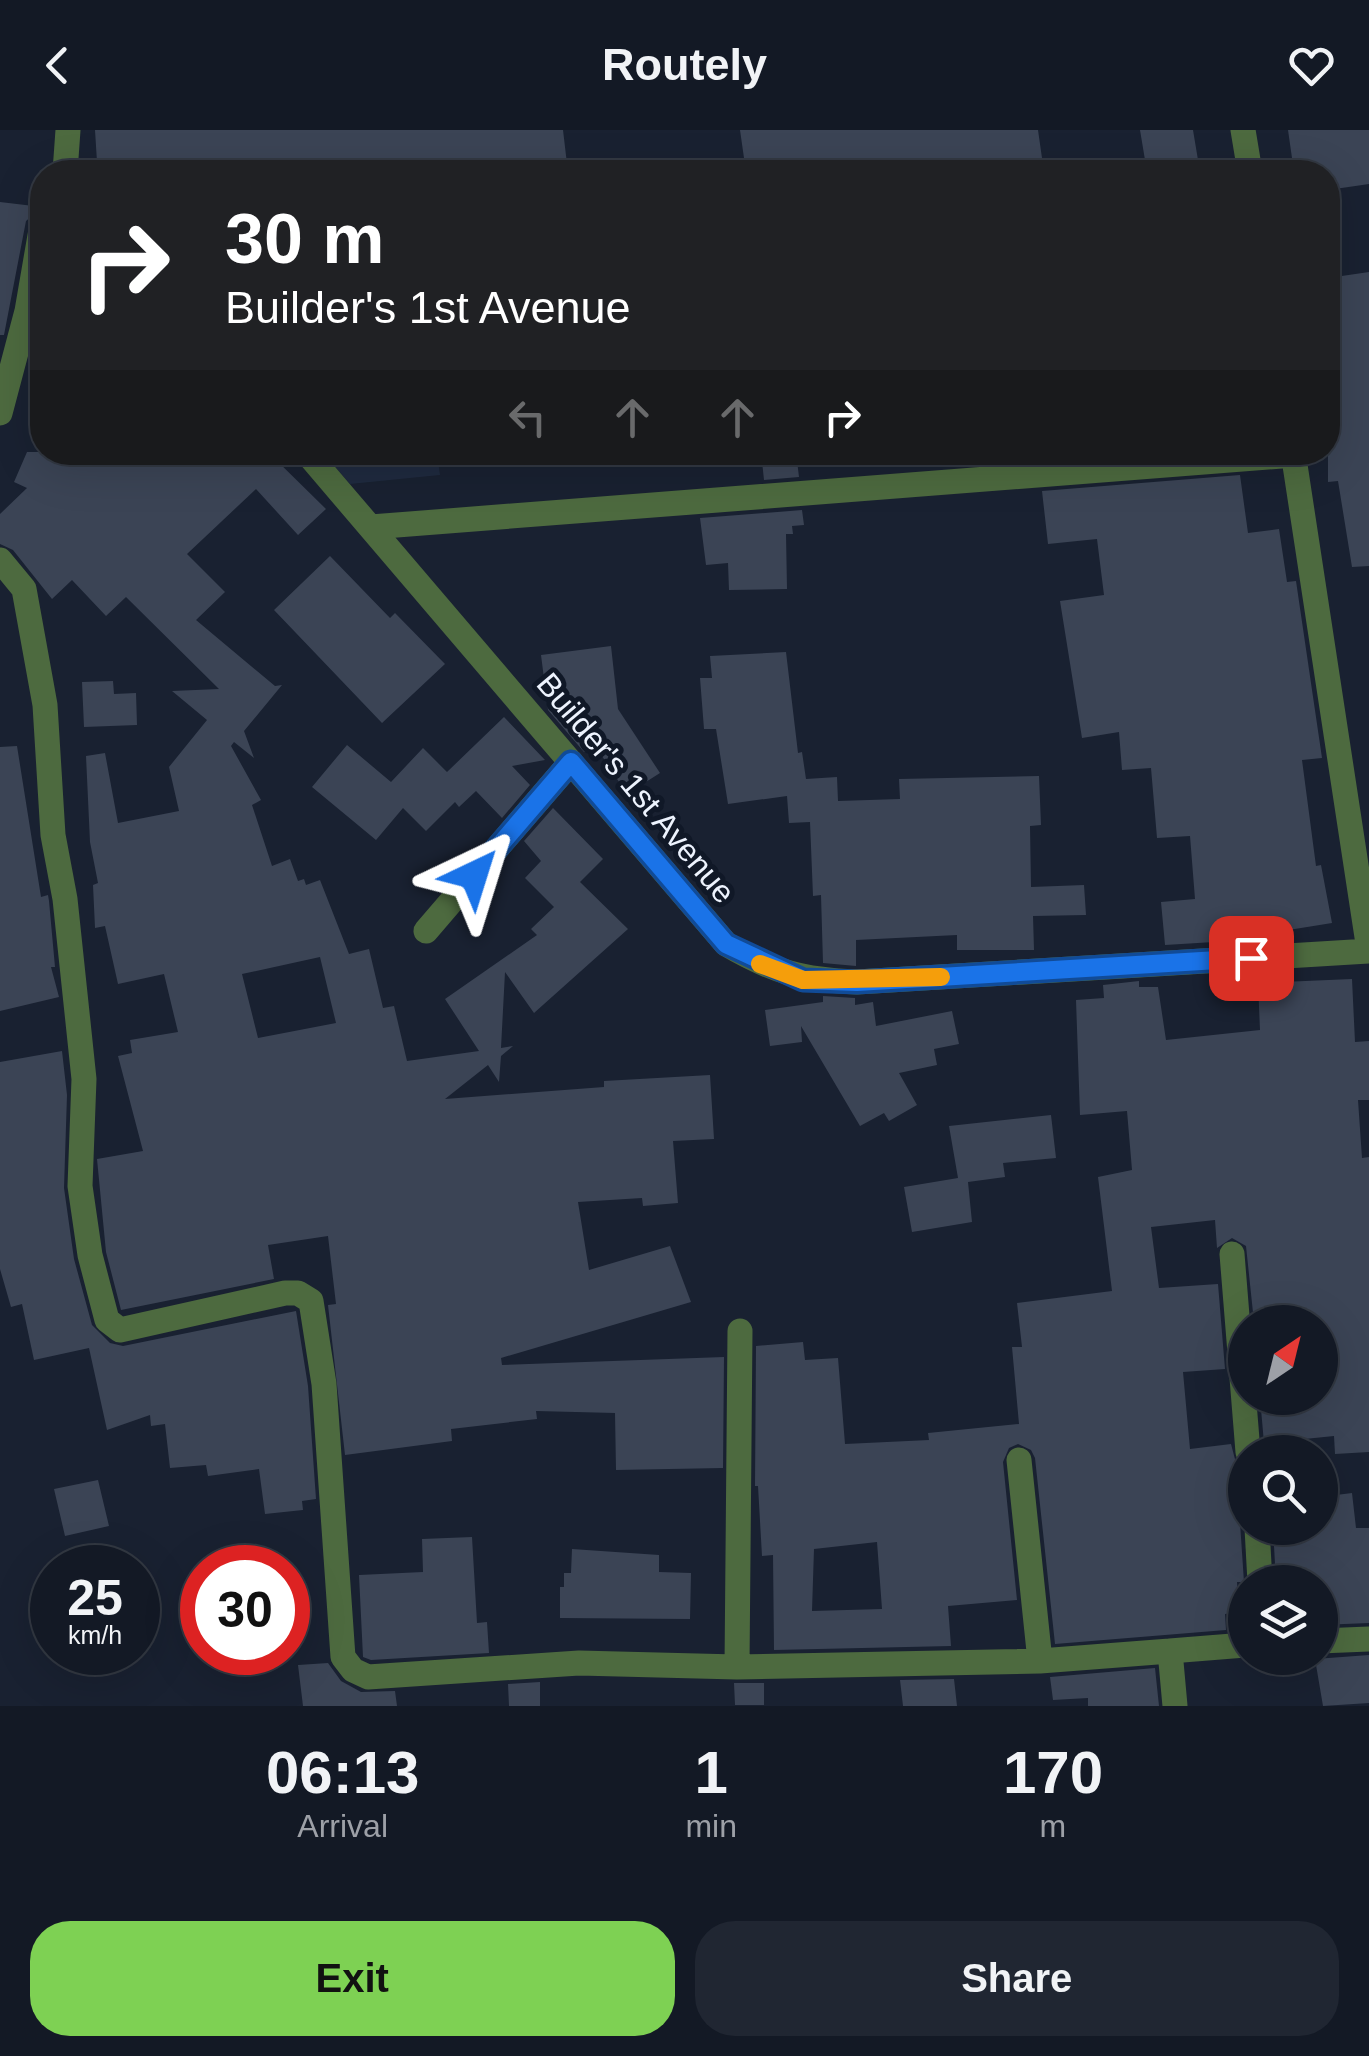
<!DOCTYPE html>
<html lang="en">
<head>
<meta charset="utf-8">
<style>
  body { margin:0; font-family:Arial,sans-serif; background:#202632; color:#f1f3f6; height:100vh; display:flex; flex-direction:column; font-size:38px; white-space:nowrap }
  * { box-sizing:border-box; margin:0 }
  p { font-size:32px; color:#9da0a7 }
  .icon { flex:none; width:55px; height:55px; fill:none; stroke:currentColor; stroke-width:2; stroke-linecap:round; stroke-linejoin:round }
  .map { position:relative; height:1576px; overflow:hidden }
  .side { display:flex; flex-direction:column; background:#131925; flex:1 }
  .side>* { flex:none }
  .top-card { position:absolute; left:30px; top:30px; width:1310px; height:305px; border-radius:40px; box-shadow:0 10px 40px #0002,0 0 0 2px #323842; background:#202124; color:#fff; overflow:hidden }
  .needle { width:65px; rotate:35deg }
  .buttons { position:absolute; left:1228px; top:1175px; display:grid; gap:20px }
  .buttons a { display:grid; place-items:center; width:110px; height:110px; border-radius:50%; background:#131925; box-shadow:0 10px 40px #0002,0 0 0 2px #323842; font-size:50px }
  .speed { position:absolute; left:30px; top:1415px; display:flex; gap:20px; font-size:50px; font-weight:700; text-align:center }
  .speed>* { display:grid; place-content:center; width:130px; height:130px; border-radius:50%; background:#131925; box-shadow:0 10px 40px #0002,0 0 0 2px #323842; line-height:1 }
  .speed small { font-size:25px; font-weight:400 }
  .speed .limit { border:15px solid #d22; background:#fff; color:#111 }
  .pin { position:absolute; display:grid; place-items:center; width:85px; height:85px; color:#fff; margin:-42px; border-radius:20px; box-shadow:0 5px 15px #0006 }
  .me { position:absolute; width:110px; margin:-55px; rotate:41deg; stroke-linejoin:round; filter:drop-shadow(0 0 8px #0008) }
  .turn { display:flex; align-items:center; gap:35px; height:210px; padding:0 30px; font-size:45px }
  .turn .icon { width:130px; height:130px; stroke-width:2.5 }
  .turn b { display:block; font-size:70px; line-height:85px }
  .lanes { display:flex; align-items:center; height:95px; padding:0 30px; background:#0003; justify-content:center; gap:50px; direction:ltr }
  .lanes .off { opacity:.35 }
  .eta { display:flex; justify-content:space-evenly; align-items:center; height:170px; text-align:center }
  .eta b { font-size:60px; font-weight:800; line-height:70px }
  .button { display:flex; gap:20px; margin-top:auto; padding:20px 30px }
  .button a { flex:1; height:115px; border-radius:40px; background:#7ed153; color:#111; font-size:40px; font-weight:800; line-height:115px; text-align:center }
  .button a+a { background:#202632; color:#f1f3f6 }
  header { display:flex; justify-content:space-between; align-items:center; height:130px; padding:0 30px; background:#131925; font-size:45px; font-weight:800 }
  .map>svg:first-child { display:block }
</style>
</head>
<body>
<header><svg class="icon" aria-label="back" viewBox="0 0 24 24"><path d="M15 5l-7 7 7 7"/></svg>Routely<svg class="icon" aria-label="heart" viewBox="0 0 24 24"><path d="M12 20l-8-8c-3-5 5-10 8-4 3-6 11-1 8 4z"/></svg></header>
<div class="map">
<svg width="1369" height="1576" viewBox="0 0 1369 1576">
  <rect width="100%" height="100%" fill="#192131"/>
  <!-- built -->
  <path fill="#1f2a3f" d="M323 323H437L440 345 350 354Z"/>
  <!-- building -->
  <path fill="#3b4455" fill-rule="evenodd" d="M95 0H563L567 34 475 42H149L148 29 97 32Z
    M740 0H1038L1044 42H746Z
    M1140 0H1193L1200 42H1147Z
    M1288 0H1369V54L1328 60V42H1294Z
    M0 72 42 77 26 91 4 205H0Z
    M1369 142V436L1352 437 1338 351 1328 352V148Z
    M27 322H268L326 379 298 405 256 359 187 424 225 462 196 490 275 556 282 555 244 601 254 628 234 612 231 616 261 670 252 675 272 736 290 729 298 751 304 749 306 755 320 750 349 824 369 819 383 878 394 876 407 931 479 921 445 869 537 805 531 799 554 777 525 748 541 731 524 711 553 678 603 729 580 752 628 799 534 883 505 842 501 918 513 916 501 926 499 952 488 935 445 969 604 957V951L710 945 714 1009 673 1011 678 1073 643 1076 642 1068 578 1072 589 1140 670 1116 691 1172 501 1228 502 1235 724 1227 723 1338 616 1340 615 1283 536 1281 537 1289 451 1299 452 1311 345 1325 328 1175 336 1174 328 1106 268 1115 274 1149 121 1180 106 1122 97 1029 143 1021 118 926 132 923 130 910 178 902 164 844 118 854 105 796 95 798 93 755 98 753 90 712 86 626 105 623 118 693 179 681 169 637 207 590 172 561 219 559 126 467 106 486 72 450 52 469 13 420 0 414V384L27 358 14 352ZM320 827 336 893 258 908 242 844Z
    M761 322H796L799 347 764 350Z
    M1240 345 1248 403 1279 399 1287 452 1296 451 1322 628 1302 630 1316 736 1321 735 1332 793 1214 812 1165 815 1161 772 1195 769 1190 706 1157 708 1151 638 1122 640 1119 602 1082 608 1060 471 1104 465 1097 409 1048 414 1042 361Z
    M802 380 804 395 792 396 793 404H786L787 459 729 460 728 433 706 435 700 388Z
    M330 426 390 488 395 483 445 534 382 593 274 480Z
    M611 516 618 579 660 643 627 664 598 620 584 622 548 580 541 525Z
    M786 522 798 623 802 622 806 649 837 647 838 671 900 669 899 649 1039 646 1041 695 1030 696 1031 757 1084 755 1086 785 1033 786 1034 820H957V805L856 810V836L823 833 821 765 813 766 810 692 789 693 787 666 728 674 716 599H704L700 548H712L710 526Z
    M113 551 114 564 136 563 137 595 84 597 82 552Z
    M504 587 545 630 512 636 530 655 502 688 476 661 459 677 455 672 426 701 403 678 376 710 312 657 347 615 391 652 423 618 447 642Z
    M17 616 41 767 48 765 49 771 55 837H51L59 867 0 881V617Z
    M1352 849 1355 912 1369 911V970H1358L1362 1028 1369 1027V1322L1335 1324 1334 1306 1264 1313 1260 1268H1320V1192H1254L1246 1116 1232 1108 1217 1118 1215 1090 1151 1097 1159 1158 1218 1154 1225 1239 1183 1242 1190 1319 1231 1314 1236 1333 1244 1452H1237L1239 1483 1225 1484 1226 1500 1055 1514 1035 1328 1031 1320 1018 1314 1009 1318 1003 1332 1017 1470 948 1476 951 1516 774 1520 773 1425 762 1426 758 1356H755L756 1216 803 1212 805 1230 838 1228 845 1314 929 1310 928 1303 1019 1294 1012 1217H1022L1017 1173 1112 1161 1098 1047 1132 1040 1127 981 1080 985 1076 870 1104 868 1103 855 1139 851V857H1158L1166 910 1260 900 1258 853ZM877 1412 882 1479 812 1481 814 1419Z
    M823 866 855 868V875L873 872 876 896 952 881 959 914 934 919 937 935 899 943 917 975 889 991 884 983 860 996 801 896 802 912 770 916 765 880 823 872Z
    M62 921 67 965 64 1058 74 1129 92 1195 110 1213 123 1216 296 1181 308 1256 316 1369 302 1371 303 1380 265 1384 259 1339 208 1346 206 1335 170 1338 165 1294 151 1296 150 1285 107 1300 89 1218 34 1230 22 1174 11 1177 0 1139V932Z
    M1051 985 1056 1028 1003 1033 1005 1047 968 1052 972 1092 912 1102 904 1057 958 1048 949 996Z
    M98 1350 109 1396 65 1406 54 1359Z
    M1352 1363 1356 1398H1369V1493L1320 1495V1452H1276L1273 1398H1320V1367Z
    M472 1407 477 1493 487 1492 489 1523 371 1530 363 1527 359 1445 423 1442 422 1409Z
    M572 1419 659 1425V1442L691 1443 690 1489 560 1488V1457H564V1443H571Z
    M1369 1525V1573L1323 1576 1315 1529Z
    M328 1533 341 1551 361 1562 395 1561 397 1576H303L298 1535Z
    M1155 1538 1159 1576H1088V1568L1053 1570 1050 1547Z
    M954 1549 957 1576H903L900 1550Z
    M540 1552V1576H509L508 1554Z
    M734 1553H764V1575H735Z"/>
  <g fill="none" stroke-linecap="round" stroke-linejoin="round">
    <!-- minor -->
    <path stroke="#4d6a3f" stroke-width="25" d="M1243 0 1250 42
      M65 42 68 0
      M0 283 27 181 42 94
      M306 322 726 814C774 842 802 850 857 852L1369 821
      M1293 322 1369 820
      M371 397 1294 325
      M0 430 24 459 45 575 53 705 65 769 84 949 80 1056 90 1125 107 1190 120 1200 285 1163H298L311 1171 324 1254 343 1527 353 1540 368 1547 579 1533 737 1537 1040 1531 1170 1521
      M426 801 571 632
      M1232 1124 1248 1322
      M1019 1330 1040 1531
      M1257 1398 1260 1452
      M1320 1511 1369 1509
      M737 1537 740 1201
      M1175 1576 1170 1521 1245 1515"/>
  </g>
  <g fill="none" stroke-linecap="round" stroke-linejoin="round">
    <!-- route casing -->
    <g stroke="#114b97" stroke-width="25">
      <path id="route" d="M474 745 571 632 726 814 803 850 857 852 1251 828"/>
    </g>
    <!-- route -->
    <use href="#route" stroke="#1a73e8" stroke-width="18"/>
    <!-- slow -->
    <path stroke="#f59e0b" stroke-width="18" d="M760 834 803 850 941 847"/>
  </g>
  <g text-anchor="middle" dominant-baseline="central" stroke-width="10" stroke-linejoin="round" paint-order="stroke">
    <!-- street labels -->
    <g font-size="32" fill="#edf3fe" stroke="#101827">
      <text transform="translate(636 658) rotate(50)">Builder's 1st Avenue</text>
    </g>
  </g>
</svg>
<div class="buttons">
<a><svg class="needle" viewBox="-14 -14 28 28"><path d="M0-13l5 13h-10z" fill="#e53935"/><path d="M0 13l5-13h-10z" fill="#9da0a7"/></svg></a>
<a><svg class="icon" aria-label="search" viewBox="0 0 24 24"><circle cx="10" cy="10" r="6"/><path d="M15 15l6 6"/></svg></a>
<a><svg class="icon" aria-label="layers" viewBox="0 0 24 24"><path d="M12 4l9 5-9 5-9-5zM3 14l9 5 9-5"/></svg></a>
</div>
<div class="speed"><div>25<small>km/h</small></div><div class="limit">30</div></div>
<div class="pin" style="left:1251px;top:828px;background:#d93025"><svg class="icon" aria-label="arrive" viewBox="0 0 24 24"><path d="M6 21V4h12l-3 4 3 4H6"/></svg></div>
<svg class="me" style="left:474px;top:745px" viewBox="-20 -20 40 40"><path d="M0-17L14 15 0 8-14 15z" fill="#1a73e8" stroke="#fff" stroke-width="4"/></svg>
<div class="top-card">
<div class="turn"><svg class="icon" aria-label="right" viewBox="0 0 24 24"><path d="M7 20v-9h11M14 6l5 5-5 5"/></svg><div><b>30 m</b>Builder's 1st Avenue</div></div>
<div class="lanes"><svg class="icon off" aria-label="left" viewBox="0 0 24 24"><path d="M17 20v-9H6M10 6l-5 5 5 5"/></svg><svg class="icon off" aria-label="ahead" viewBox="0 0 24 24"><path d="M12 20V5M6 11l6-6 6 6"/></svg><svg class="icon off" aria-label="ahead" viewBox="0 0 24 24"><path d="M12 20V5M6 11l6-6 6 6"/></svg><svg class="icon" aria-label="right" viewBox="0 0 24 24"><path d="M7 20v-9h11M14 6l5 5-5 5"/></svg></div>
</div>
</div>
<section class="side">
<div class="eta">
<div><b>06:13</b><p>Arrival</p></div>
<div><b>1</b><p>min</p></div>
<div><b>170</b><p>m</p></div>
</div>
<div class="button"><a>Exit</a><a>Share</a></div>
</section>
</body>
</html>
